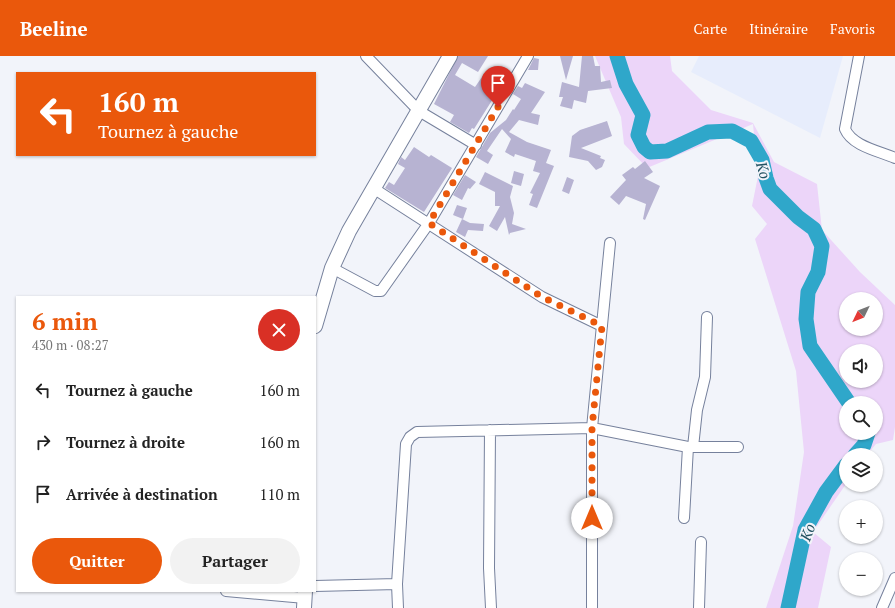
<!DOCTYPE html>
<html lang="fr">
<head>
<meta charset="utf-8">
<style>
  body { margin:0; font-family:"PT Serif",serif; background:#f2f2f2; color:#222; height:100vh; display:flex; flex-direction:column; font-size:15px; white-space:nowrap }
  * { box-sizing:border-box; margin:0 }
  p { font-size:13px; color:#767676 }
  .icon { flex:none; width:22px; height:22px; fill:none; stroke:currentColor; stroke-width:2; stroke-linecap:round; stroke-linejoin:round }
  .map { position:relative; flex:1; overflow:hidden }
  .details { position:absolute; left:16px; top:240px; width:300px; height:296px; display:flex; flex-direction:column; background:#fff; border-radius:0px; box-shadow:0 1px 3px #0004 }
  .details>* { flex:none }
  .banner { position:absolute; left:16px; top:16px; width:300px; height:84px; border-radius:0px; box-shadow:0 1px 3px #0004; background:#ea580c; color:#fff; overflow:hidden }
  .needle { width:26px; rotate:227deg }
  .tools { position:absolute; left:839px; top:236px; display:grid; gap:8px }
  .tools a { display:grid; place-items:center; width:44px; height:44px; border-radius:50%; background:#fff; box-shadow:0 1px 3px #0004; font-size:20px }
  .pin { position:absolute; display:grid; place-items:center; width:34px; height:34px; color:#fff; margin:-41px -17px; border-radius:50% 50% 50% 0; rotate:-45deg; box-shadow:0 0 4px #0007 }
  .pin .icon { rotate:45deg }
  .me { position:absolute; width:44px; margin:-22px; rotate:0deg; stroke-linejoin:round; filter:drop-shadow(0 0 3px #0008) }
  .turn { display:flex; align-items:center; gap:14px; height:84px; padding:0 16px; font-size:18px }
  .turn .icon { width:52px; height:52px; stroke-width:2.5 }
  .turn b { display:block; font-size:28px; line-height:34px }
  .round { display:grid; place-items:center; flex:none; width:42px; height:42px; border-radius:21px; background:#f2f2f2 }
  .summary { display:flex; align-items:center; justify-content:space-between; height:68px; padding:0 16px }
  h1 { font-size:24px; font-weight:600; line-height:30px; color:#ea580c }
  .cta { display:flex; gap:8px; margin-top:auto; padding:8px 16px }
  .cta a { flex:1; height:46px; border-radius:24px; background:#ea580c; color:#fff; font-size:16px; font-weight:600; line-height:46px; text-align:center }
  .cta a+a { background:#f2f2f2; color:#222 }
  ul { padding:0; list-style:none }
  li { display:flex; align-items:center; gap:12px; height:52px; padding:0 16px }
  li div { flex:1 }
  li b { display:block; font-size:15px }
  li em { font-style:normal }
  header { display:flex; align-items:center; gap:24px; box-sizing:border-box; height:56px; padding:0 20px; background:#ea580c; color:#fff }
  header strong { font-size:19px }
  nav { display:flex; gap:22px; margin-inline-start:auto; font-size:14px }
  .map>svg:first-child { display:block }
</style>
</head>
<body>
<header>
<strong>Beeline</strong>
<nav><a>Carte</a><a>Itinéraire</a><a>Favoris</a></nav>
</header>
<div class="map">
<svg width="895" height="552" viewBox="0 0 895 552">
  <rect width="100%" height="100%" fill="#f2f4fa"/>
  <!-- built -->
  <path fill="#e7edfc" d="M699 0H843L820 82 691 16Z"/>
  <!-- green -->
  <path fill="#ecd5f9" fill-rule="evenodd" d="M595 0H670L672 15 711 54 753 67 774 106 817 128 822 174 860 216 895 249V371L893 384 876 388 867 399H846V428L813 476 831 491 818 552H766L793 470 804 396 796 315 755 183 767 168 752 150 758 120 753 68 647 112 624 88 621 61ZM846 243H876V273H846ZM846 295H876V325H846ZM846 347H876V377H846Z"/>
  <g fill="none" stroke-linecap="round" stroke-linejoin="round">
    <!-- river -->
    <path stroke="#2fa7ca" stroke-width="15" d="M617 0 626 28 643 59 638 79 644 91 650 96 667 95 708 76 732 75 751 85 762 104 766 122 770 133 798 161 814 173 822 190 818 216 808 236 806 263 810 290 849 347
      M855 399 864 389 868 377
      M788 552 805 474 826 436 846 409"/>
  </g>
  <!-- building -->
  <path fill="#b7b3d2" d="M458 0H488L478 16 462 7 455 19 475 31 484 18 501 30 474 73 472 72 469 77 450 66 454 59 434 48Z
    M560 0H573L566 24Z
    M582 0H593L595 10H600L601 26 610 24 612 32 588 35 586 47 574 44 572 53 560 50 563 41H559L562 26 579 31Z
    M534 2 539 3 538 14H528Z
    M525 27 545 36 531 57 540 59 538 69 519 64 509 76 527 86 551 94 546 107 554 110 537 152 529 149 533 138 530 137 540 117 533 115 536 105 515 98 514 101 505 96 511 83 502 73 487 95 493 99 488 108 476 101 490 77 506 64 513 53 514 54 521 43 513 38 518 30 522 32Z
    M607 65 612 80 581 92 601 100 600 102 605 104 602 111 596 114 588 105 569 101 572 80 580 74Z
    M414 91 429 101 431 99 452 112 424 156 385 132 389 126 394 129 405 112 398 108 401 101 405 104Z
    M645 105 653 116 644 122 660 130 645 164 643 163 646 148 626 140 619 149 610 141 626 124 622 119 633 111 635 113Z
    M514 115 524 118 521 130 511 127Z
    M485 116 513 130 510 141 514 157 512 168 526 173 510 177 509 179 505 161 497 175 489 170 500 150H495V136L479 128Z
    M465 119 476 126 470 133 468 132 462 144 453 139Z
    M567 121 574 124 569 138 562 135Z
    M457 149 467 152 463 163 453 159Z
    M462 163 470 167 484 168 483 175 468 174 465 181 456 176Z"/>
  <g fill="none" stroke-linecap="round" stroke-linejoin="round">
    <!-- minor casing -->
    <g stroke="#76819c" stroke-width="12">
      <path id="minor" d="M366 0 419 55 476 89
        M859 0 845 73C852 90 879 95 895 102
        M373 132 542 241 602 270
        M332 212 375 235H381L429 167 528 0
        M490 374 489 512 491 552
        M693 391 697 354 705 321 707 261
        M684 462 688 391
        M315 530 397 528
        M226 535 305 542
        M398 552 397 528 406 388 410 381 417 376 592 372 688 391H738
        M592 552V372L610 187
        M699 552 701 486
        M882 552 895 522"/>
    </g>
    <!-- secondary casing -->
    <g stroke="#76819c" stroke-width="16">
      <path id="secondary" d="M315 270 332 212 349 175 450 0
        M304 552 305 535"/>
    </g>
    <!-- minor -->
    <use href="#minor" stroke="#fff" stroke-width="10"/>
    <!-- secondary -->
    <use href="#secondary" stroke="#fff" stroke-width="14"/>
  </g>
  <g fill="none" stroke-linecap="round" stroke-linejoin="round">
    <!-- route -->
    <path stroke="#ea580c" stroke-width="7" stroke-dasharray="0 12.6" d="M498 51 429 167 542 241 602 270 592 372V462"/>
  </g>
  <g text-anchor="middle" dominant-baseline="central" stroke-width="4" stroke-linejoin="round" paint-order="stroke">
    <!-- water labels -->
    <g font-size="15" font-style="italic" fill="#235362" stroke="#f2f4fa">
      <text transform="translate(764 114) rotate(72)">Ko</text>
      <text transform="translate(807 476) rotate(-70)">Ko</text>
    </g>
  </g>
</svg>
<div class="tools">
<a><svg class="needle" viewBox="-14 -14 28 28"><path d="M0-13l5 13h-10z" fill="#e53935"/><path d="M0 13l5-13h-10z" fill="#767676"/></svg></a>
<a><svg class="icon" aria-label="sound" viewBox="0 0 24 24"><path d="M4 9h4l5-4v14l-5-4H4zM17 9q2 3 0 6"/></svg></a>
<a><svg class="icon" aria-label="search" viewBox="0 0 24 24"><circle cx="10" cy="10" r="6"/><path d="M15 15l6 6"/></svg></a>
<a><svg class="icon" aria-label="layers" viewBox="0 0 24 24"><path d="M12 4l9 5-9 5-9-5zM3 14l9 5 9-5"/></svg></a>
<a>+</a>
<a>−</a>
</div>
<div class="pin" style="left:498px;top:51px;background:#d93025"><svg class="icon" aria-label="arrive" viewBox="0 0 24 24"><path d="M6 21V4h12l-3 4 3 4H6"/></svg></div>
<svg class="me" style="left:592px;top:462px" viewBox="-20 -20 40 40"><circle r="19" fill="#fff"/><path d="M0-13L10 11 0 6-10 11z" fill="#ea580c"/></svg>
<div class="banner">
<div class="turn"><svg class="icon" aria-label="left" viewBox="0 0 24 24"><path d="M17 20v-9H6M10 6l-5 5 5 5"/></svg><div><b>160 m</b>Tournez à gauche</div></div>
</div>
<section class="details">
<div class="summary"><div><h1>6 min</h1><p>430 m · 08:27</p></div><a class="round" style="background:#d93025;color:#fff"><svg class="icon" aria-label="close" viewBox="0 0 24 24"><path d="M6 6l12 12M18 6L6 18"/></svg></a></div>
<ul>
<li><svg class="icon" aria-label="left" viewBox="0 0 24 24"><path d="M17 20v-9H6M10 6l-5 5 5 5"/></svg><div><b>Tournez à gauche</b></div><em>160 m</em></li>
<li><svg class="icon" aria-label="right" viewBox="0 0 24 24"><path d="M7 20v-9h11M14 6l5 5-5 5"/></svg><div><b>Tournez à droite</b></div><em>160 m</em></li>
<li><svg class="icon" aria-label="arrive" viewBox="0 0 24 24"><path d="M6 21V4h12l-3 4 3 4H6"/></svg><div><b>Arrivée à destination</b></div><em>110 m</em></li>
</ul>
<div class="cta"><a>Quitter</a><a>Partager</a></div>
</section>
</div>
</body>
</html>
